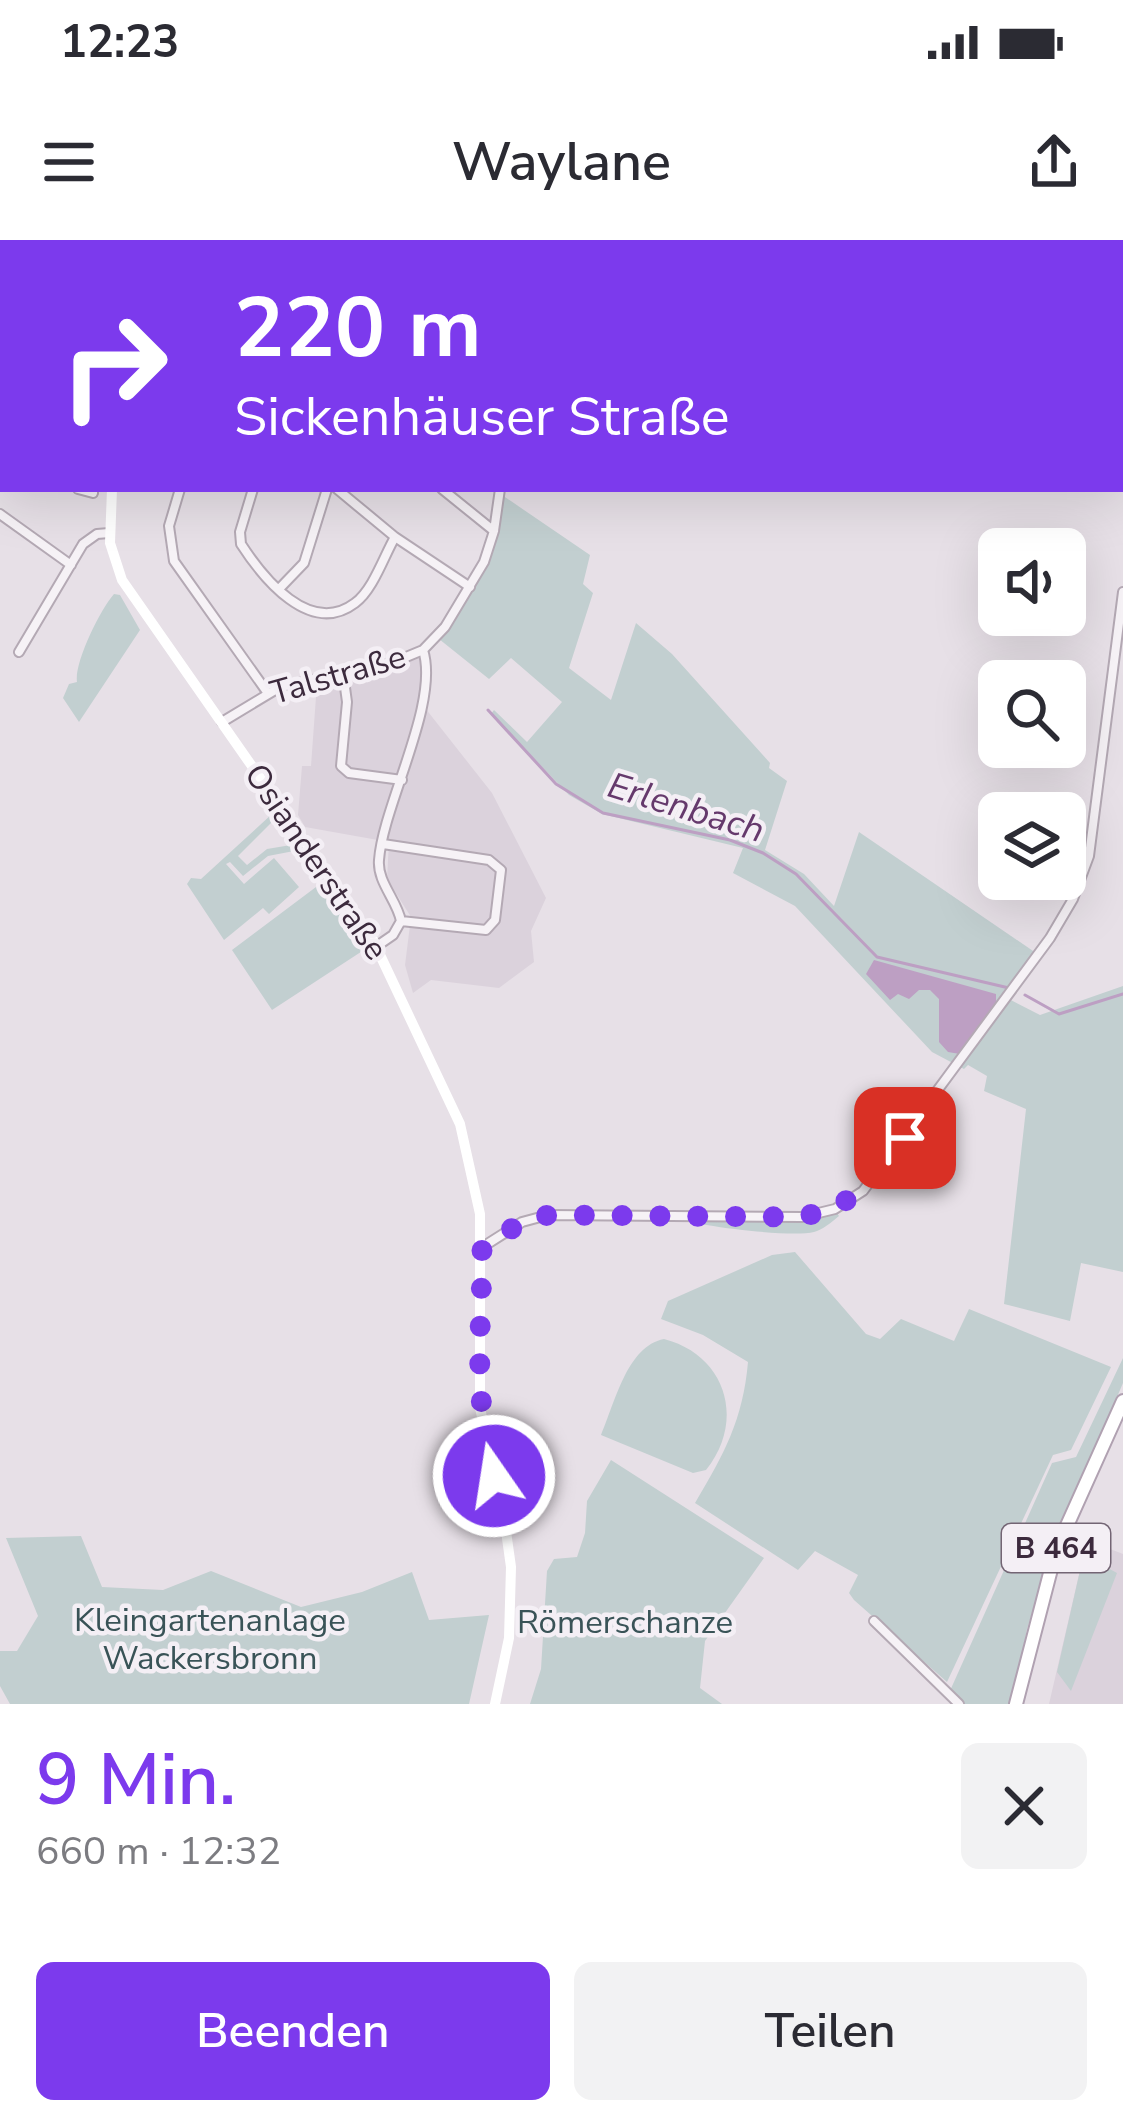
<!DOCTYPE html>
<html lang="de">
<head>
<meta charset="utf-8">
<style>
  body { margin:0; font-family:"Nunito Sans",sans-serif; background:#f2f2f3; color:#2b2b33; height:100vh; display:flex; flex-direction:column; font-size:45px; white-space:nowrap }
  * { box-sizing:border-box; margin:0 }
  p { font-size:39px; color:#7c7c81 }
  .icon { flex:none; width:66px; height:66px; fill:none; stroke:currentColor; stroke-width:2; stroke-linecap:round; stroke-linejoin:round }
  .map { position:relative; height:1464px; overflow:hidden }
  .sheet { display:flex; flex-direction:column; background:#fff; flex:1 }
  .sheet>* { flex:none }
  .top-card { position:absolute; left:0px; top:0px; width:1125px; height:252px; box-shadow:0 12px 48px #0002; background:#7c3aed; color:#fff; overflow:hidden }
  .fabs { position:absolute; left:978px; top:288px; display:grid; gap:24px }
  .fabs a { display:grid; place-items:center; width:108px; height:108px; border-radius:18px; background:#fff; box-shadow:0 12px 48px #0002; font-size:60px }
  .pin { position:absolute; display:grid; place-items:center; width:102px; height:102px; color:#fff; margin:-51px; border-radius:24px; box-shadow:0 6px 18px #0006 }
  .me { position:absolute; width:132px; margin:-66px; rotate:347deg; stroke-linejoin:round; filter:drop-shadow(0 0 9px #0008) }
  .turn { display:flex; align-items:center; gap:42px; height:252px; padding:0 36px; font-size:54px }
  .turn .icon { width:156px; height:156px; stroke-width:2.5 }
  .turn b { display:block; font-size:84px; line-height:102px }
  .round { display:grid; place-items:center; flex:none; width:126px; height:126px; border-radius:18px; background:#f2f2f3 }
  .head { display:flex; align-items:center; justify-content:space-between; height:204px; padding:0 36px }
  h1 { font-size:72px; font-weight:600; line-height:90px; color:#7c3aed }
  .action { display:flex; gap:24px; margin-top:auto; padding:24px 36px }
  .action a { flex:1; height:138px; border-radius:18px; background:#7c3aed; color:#fff; font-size:48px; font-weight:600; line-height:138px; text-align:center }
  .action a+a { background:#f2f2f3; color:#2b2b33 }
  .status { display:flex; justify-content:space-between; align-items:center; height:84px; padding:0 60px; background:#fff; direction:ltr }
  .status svg { height:33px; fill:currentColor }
  header { display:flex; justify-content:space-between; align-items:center; height:156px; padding:0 36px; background:#fff; font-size:54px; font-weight:600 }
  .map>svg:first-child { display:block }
</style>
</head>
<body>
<div class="status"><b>12:23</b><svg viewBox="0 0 49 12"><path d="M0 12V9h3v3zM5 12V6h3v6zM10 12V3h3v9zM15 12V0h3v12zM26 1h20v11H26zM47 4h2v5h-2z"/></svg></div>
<header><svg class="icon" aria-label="menu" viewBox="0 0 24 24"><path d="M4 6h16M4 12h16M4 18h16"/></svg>Waylane<svg class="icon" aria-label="share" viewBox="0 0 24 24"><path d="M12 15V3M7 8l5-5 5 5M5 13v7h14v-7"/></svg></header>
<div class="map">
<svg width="1123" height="1464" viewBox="0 0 1123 1464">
  <rect width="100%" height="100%" fill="#e7e0e7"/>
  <!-- built -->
  <path fill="#dbd2dc" d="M419 418 425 423 418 459 492 553 546 658 531 691 534 722 499 748 431 740 413 753 405 725 411 677 387 639 389 602 305 587 298 575 302 526H311L317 443 385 431Z
    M1087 1300 1123 1314V1464H1049Z"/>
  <!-- green -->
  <path fill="#c2cfd0" d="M502 255 590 315 583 344 593 353 569 428 611 460 636 383 672 414 770 523 769 528 787 541 765 610 804 634 834 666 859 592 1036 713 1005 757 1040 775 1123 746V1032L1081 1023 1070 1081 1004 1064 1026 869 984 851 987 836 968 825 964 829 932 812 795 666 733 633 743 608 602 574 569 555 491 474 494 470 527 502 562 462 511 418 489 439 439 399 490 317Z
    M114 354 120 355 140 390 79 482 63 458 69 444 77 442C74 423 100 370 114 354Z
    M272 574 276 578 238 616 247 625 267 609 291 605 294 611 268 616 243 636 230 622 226 624 244 644 274 618 299 647 269 674 263 668 224 700 187 644 191 638 201 639Z
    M324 641 370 706 272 770 232 710Z
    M835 970 839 976C832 982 822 990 814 992 789 998 690 985 666 976L791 977Z
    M795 1012 866 1094 880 1099 901 1079 954 1101 969 1069 1111 1127 1071 1210 1053 1215 947 1442 854 1360 849 1353 858 1335 815 1311 798 1330 695 1263C724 1214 743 1180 748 1122L703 1095 661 1079 668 1061 772 1015Z
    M664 1099C726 1115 746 1180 706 1230L693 1233 601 1195C615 1163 627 1106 664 1099Z
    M1123 1118V1143L1052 1309 1027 1389 1012 1464H960L949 1453 1052 1223 1076 1217Z
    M611 1220 764 1318 705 1401 700 1448 722 1464H530L541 1429 547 1331 554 1319 577 1317 585 1293 587 1261Z
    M81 1296 102 1347 163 1350 211 1331 301 1367 362 1352 412 1332 429 1380 489 1375 469 1464H10L0 1446V1411H17L38 1376 6 1298Z
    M1092 1305 1095 1321 1117 1333 1071 1451 1057 1432 1084 1313Z"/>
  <!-- water -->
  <path fill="#bd9fc3" d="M874 720 996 754V764L960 814 948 812 939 802V759L930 750H919L909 759 898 754 890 760 866 734Z"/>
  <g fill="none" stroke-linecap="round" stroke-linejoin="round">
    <!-- stream -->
    <path stroke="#bd9fc3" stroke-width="3" d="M488 470 556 544 603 573 730 600 763 613 796 634 877 717 1009 748
      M1025 755 1059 774 1123 754"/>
    <!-- street casing -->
    <g stroke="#b4a9b4" stroke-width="12">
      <path id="street" d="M16 0 21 3
        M267 0 272 3
        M501 0 502 3
        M370 3 371 0
        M0 123 3 124
        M78 249 93 253
        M180 249 169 286 174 321 267 452
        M253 249 240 292 241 304C263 338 310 397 355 363 373 350 384 316 395 297
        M337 249 395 297 470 347
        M442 249 494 291
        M0 274 71 325
        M279 349 304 323 327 249
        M19 412 83 304 97 294 109 293
        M343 433 347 462 341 526 349 533 402 540
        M222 482 280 447 394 422 423 410 445 387 484 322 494 291 500 249
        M383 604 489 620 501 630 495 680 486 690 401 681
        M377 706 393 695 401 681C397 660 377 642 379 620 383 565 440 463 423 410
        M481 1008 522 982 548 975 802 977 835 969 863 951 1050 698 1073 659 1089 616 1123 352
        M874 1381 959 1464"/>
    </g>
    <!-- primary casing -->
    <g stroke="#b0a1b1" stroke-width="16">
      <path id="primary" d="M1016 1464 1056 1310 1123 1161"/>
    </g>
    <!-- street -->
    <use href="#street" stroke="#f6f2f6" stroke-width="8"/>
    <!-- secondary -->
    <path stroke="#fff" stroke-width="10" d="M191 3 194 0
      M0 203 3 200
      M112 249 110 303 122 340 372 698 460 884 480 974V1168L504 1277 511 1327 509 1398 495 1464"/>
    <!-- primary -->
    <use href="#primary" stroke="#fff" stroke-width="12"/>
  </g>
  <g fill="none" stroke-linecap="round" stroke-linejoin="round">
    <!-- route -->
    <path stroke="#7c3aed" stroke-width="21" stroke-dasharray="0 37.8" d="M494 1236C472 1153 482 1091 482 1008L522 982 548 975 791 977C848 974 873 941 905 898"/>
  </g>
  <g text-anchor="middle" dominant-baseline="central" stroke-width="9" stroke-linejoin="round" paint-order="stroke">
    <!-- shield labels -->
    <rect fill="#f4eff5" stroke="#736574" stroke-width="3" x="1002" y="1284" width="108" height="48" rx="9"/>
    <g font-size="30" font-weight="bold" fill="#3c2a3d">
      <text x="1056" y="1308">B 464</text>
    </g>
    <!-- street labels -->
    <g font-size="33" fill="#3c2a3d" stroke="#f4eff5">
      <text transform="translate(338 435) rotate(-16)">Talstraße</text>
      <text transform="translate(316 622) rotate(56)">Osianderstraße</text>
    </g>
    <!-- park labels -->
    <g font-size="33" fill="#395357" stroke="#f4eff5">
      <text x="210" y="1380">Kleingartenanlage<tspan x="210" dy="38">Wackersbronn</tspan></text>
      <text x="625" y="1382">Römerschanze</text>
    </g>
    <!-- water labels -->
    <g font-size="36" font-style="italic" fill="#65396c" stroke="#f4eff5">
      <text transform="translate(686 568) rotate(17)">Erlenbach</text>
    </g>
  </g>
</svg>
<div class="fabs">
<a><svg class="icon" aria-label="sound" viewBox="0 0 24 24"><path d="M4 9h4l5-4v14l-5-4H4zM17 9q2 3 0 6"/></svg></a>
<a><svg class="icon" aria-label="search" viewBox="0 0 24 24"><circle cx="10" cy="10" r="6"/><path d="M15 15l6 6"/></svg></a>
<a><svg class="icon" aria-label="layers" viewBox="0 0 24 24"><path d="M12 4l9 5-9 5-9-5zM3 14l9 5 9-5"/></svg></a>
</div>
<div class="pin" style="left:905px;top:898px;background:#d93025"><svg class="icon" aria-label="arrive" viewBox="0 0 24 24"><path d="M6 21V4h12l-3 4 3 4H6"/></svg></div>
<svg class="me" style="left:494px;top:1236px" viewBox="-20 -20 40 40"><circle r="17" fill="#7c3aed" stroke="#fff" stroke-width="3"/><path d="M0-11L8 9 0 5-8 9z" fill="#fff"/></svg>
<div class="top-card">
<div class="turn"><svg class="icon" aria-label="right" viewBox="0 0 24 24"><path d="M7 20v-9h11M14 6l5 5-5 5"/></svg><div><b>220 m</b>Sickenhäuser Straße</div></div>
</div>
</div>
<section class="sheet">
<div class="head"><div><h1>9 Min.</h1><p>660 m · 12:32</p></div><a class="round"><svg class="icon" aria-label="close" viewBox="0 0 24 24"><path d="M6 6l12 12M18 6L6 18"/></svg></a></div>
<div class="action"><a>Beenden</a><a>Teilen</a></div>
</section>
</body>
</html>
